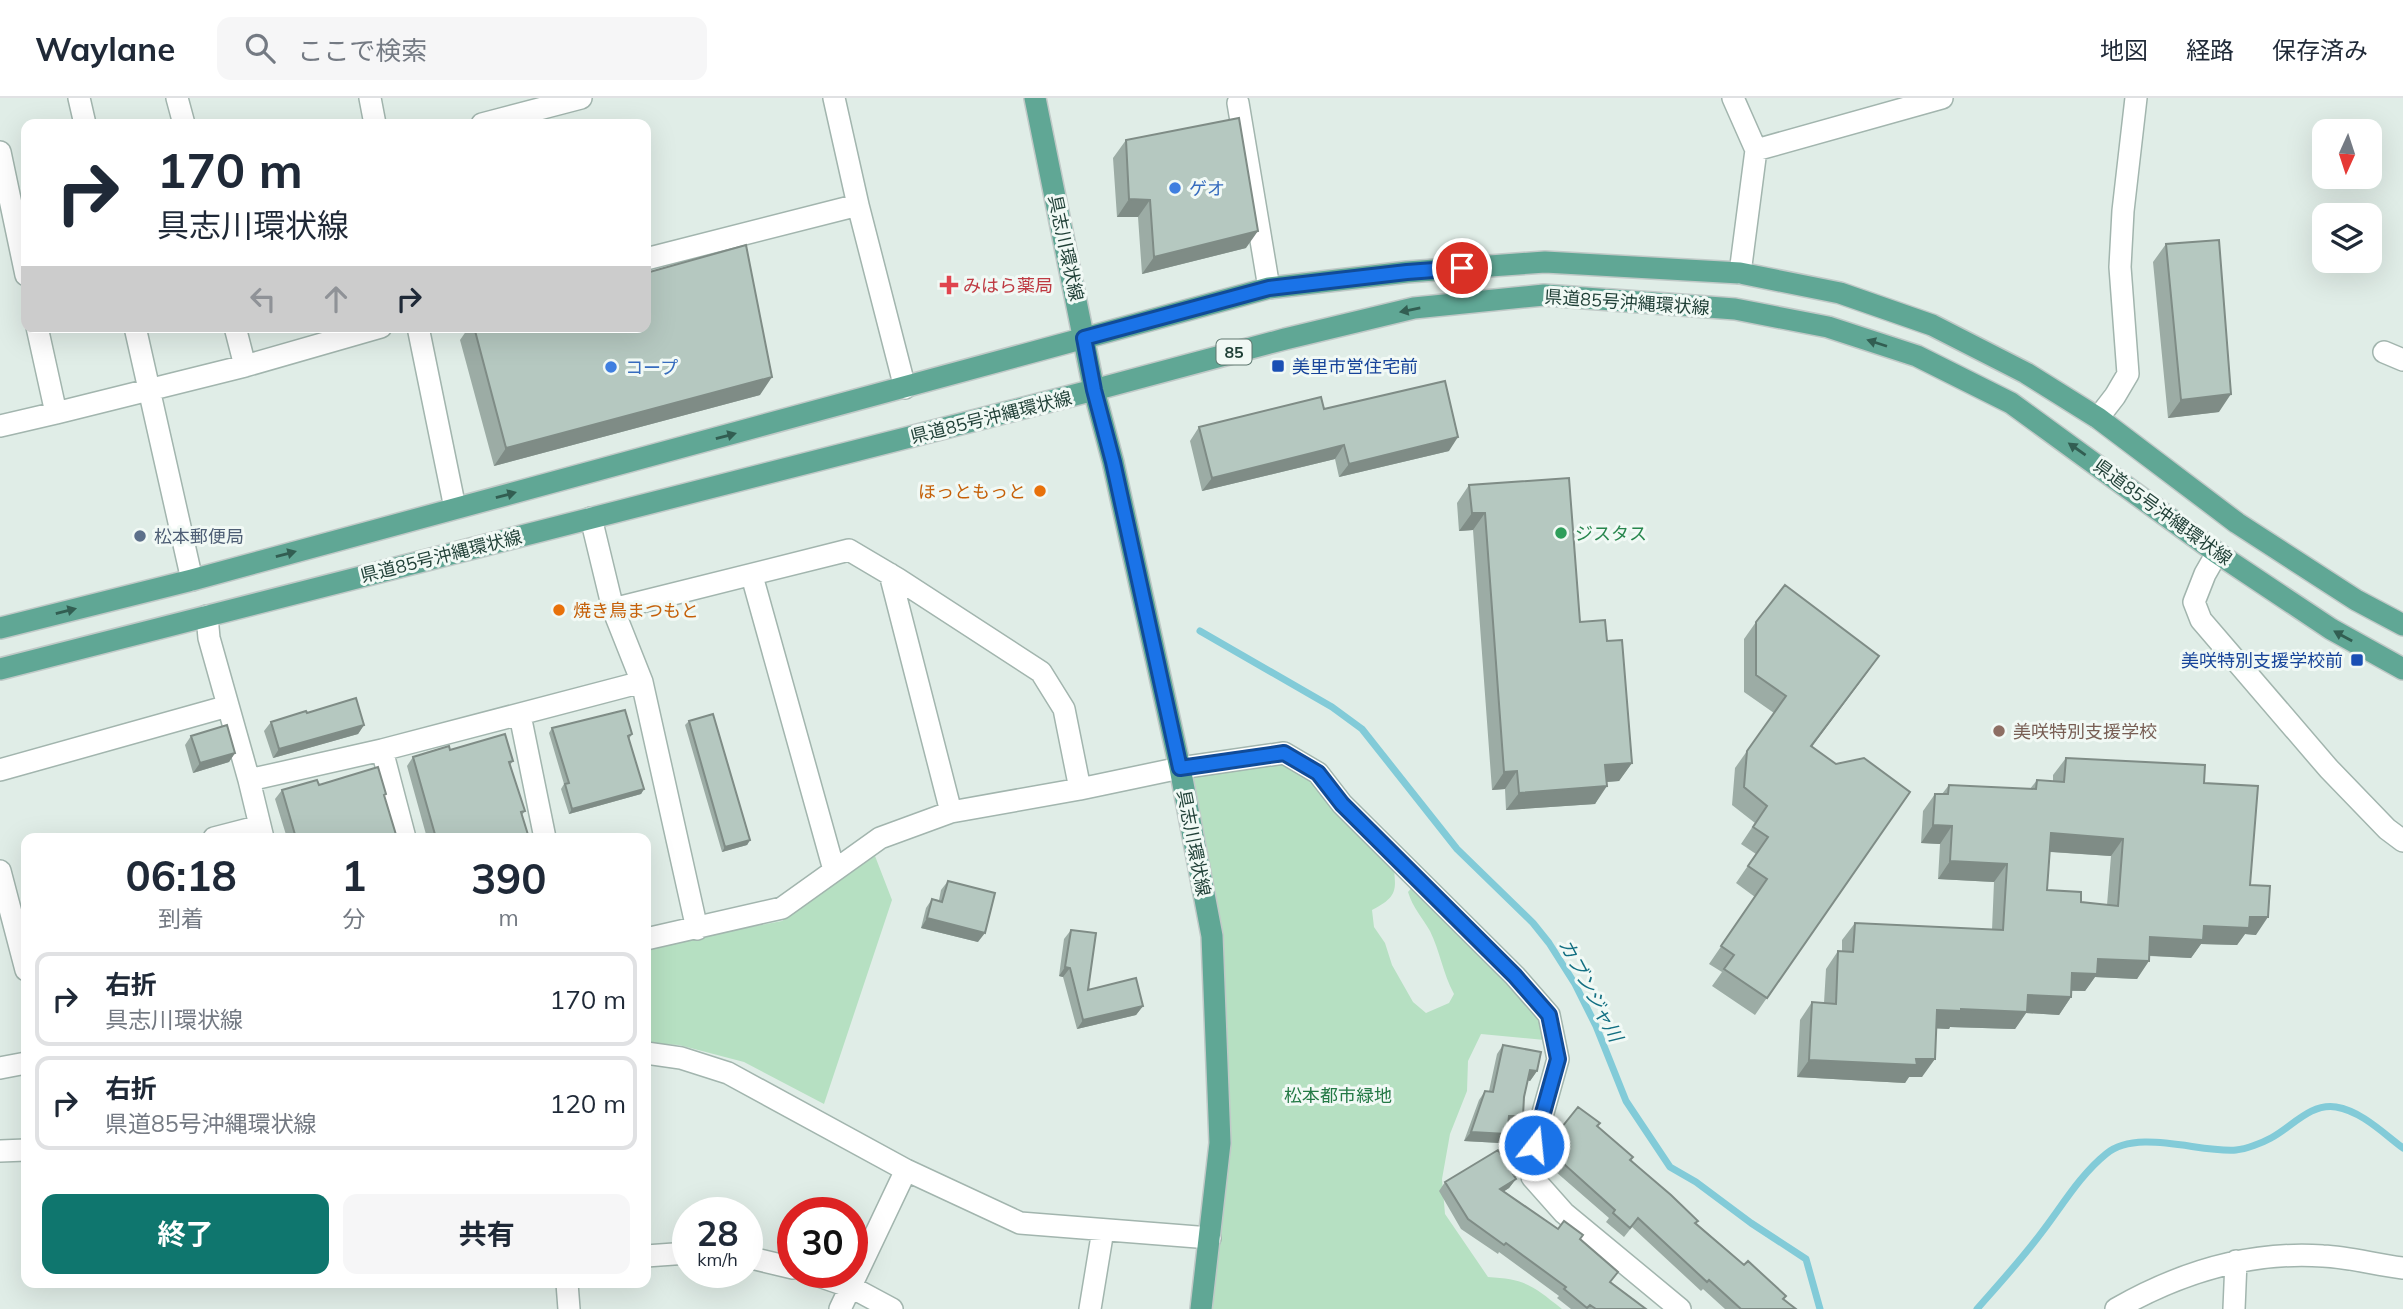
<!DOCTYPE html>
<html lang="ja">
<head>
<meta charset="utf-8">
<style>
  body { margin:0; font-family:Mulish,"Noto Sans JP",sans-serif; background:#f6f6f7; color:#1f2937; height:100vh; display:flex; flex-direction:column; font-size:26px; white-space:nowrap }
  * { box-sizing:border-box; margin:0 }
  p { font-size:23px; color:#747a83 }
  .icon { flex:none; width:38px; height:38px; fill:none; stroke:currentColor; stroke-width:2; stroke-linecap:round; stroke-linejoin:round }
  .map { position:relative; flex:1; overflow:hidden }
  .sheet { position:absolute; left:21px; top:735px; width:630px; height:455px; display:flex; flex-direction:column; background:#fff; border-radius:14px; box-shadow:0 7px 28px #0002 }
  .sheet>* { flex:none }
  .hud { position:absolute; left:21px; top:21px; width:630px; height:214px; border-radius:14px; box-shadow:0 7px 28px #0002; background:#fff; color:#1f2937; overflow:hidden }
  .needle { width:46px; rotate:183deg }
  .fabs { position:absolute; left:2312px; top:21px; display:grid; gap:14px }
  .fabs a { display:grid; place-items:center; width:70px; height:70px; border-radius:14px; background:#fff; box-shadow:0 7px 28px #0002; font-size:35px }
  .speed { position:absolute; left:672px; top:1099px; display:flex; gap:14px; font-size:35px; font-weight:700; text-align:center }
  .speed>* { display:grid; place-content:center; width:91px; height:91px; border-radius:50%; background:#fff; box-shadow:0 7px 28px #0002; line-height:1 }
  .speed small { font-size:18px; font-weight:400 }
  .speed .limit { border:10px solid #d22; background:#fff; color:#111 }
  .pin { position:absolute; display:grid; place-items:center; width:60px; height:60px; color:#fff; margin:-30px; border:4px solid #fff; border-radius:50%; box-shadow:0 2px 7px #0007 }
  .me { position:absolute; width:77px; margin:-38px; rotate:16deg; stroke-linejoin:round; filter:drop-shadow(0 0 5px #0008) }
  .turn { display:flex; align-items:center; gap:24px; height:147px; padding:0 21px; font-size:32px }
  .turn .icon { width:91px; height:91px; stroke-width:2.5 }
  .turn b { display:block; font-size:49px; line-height:60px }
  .lanes { display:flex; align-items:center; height:66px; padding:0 21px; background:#0003; justify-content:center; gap:35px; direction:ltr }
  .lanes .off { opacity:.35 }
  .eta { display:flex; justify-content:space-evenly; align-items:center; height:119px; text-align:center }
  .eta b { font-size:42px; font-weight:700; line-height:49px }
  .cta { display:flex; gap:14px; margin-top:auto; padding:14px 21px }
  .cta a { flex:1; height:80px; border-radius:14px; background:#0f766e; color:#fff; font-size:28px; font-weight:700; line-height:80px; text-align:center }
  .cta a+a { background:#f6f6f7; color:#1f2937 }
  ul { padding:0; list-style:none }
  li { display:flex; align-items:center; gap:21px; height:94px; margin:0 14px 10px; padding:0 7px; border:4px solid #e0e1e3; border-radius:14px }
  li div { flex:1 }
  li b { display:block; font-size:26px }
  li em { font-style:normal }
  header { display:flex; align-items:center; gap:42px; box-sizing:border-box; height:98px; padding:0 35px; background:#fff; border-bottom:2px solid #e0e1e3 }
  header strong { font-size:33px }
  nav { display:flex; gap:38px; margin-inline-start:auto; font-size:24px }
  .search { width:490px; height:63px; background:#f6f6f7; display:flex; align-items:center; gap:18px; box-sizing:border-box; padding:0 24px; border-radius:14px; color:#747a83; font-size:26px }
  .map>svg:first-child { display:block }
</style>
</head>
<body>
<header>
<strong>Waylane</strong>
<div class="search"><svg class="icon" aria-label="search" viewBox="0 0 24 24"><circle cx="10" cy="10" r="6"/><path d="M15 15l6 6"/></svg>ここで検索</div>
<nav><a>地図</a><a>経路</a><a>保存済み</a></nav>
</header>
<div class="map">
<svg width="2403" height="1211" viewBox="0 0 2403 1211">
  <rect width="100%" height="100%" fill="#e0ede7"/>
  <!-- green -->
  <path fill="#b6e0c2" d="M1284 655 1393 756C1394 789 1403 796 1372 812L1374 829 1385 845 1392 867 1413 904 1426 915 1449 905 1454 896C1443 876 1440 853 1430 833 1422 819 1413 810 1408 794L1419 781 1515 878 1555 943 1481 936 1468 963 1467 993 1450 1036 1442 1081 1445 1116 1488 1179C1526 1181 1533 1188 1562 1211H1201L1210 1140 1212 838 1180 670Z
    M875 758 892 802 824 1006 744 964 679 947 646 945V849L782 823Z"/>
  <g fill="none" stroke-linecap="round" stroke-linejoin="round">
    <!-- stream -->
    <path stroke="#82cbd8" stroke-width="7" d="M1200 533 1332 609 1362 631 1457 751 1533 825 1549 845 1575 886 1596 928 1626 1003 1670 1069 1696 1084 1751 1125 1806 1161 1820 1211
      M1977 1211C1999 1186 2022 1161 2042 1134 2062 1108 2080 1077 2106 1056 2137 1030 2200 1055 2236 1052 2246 1051 2262 1045 2271 1040 2292 1029 2310 1005 2336 1009 2361 1013 2383 1035 2403 1050"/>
    <!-- minor casing -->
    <g stroke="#a2b5ae" stroke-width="24">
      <path id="minor" d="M79 0 85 26
        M177 0 184 26
        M370 0 375 26
        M1733 0 1756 52 1740 175
        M1238 5 1269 190
        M482 26 581 0
        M1756 52 1942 0
        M0 54 26 177
        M858 107 905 290
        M646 161 858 107 834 0
        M135 229 192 482
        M235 229 245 268 381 229
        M418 229 455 410
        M2384 254 2403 262
        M56 315 245 268
        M2098 320 2115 298 2128 276 2120 169 2123 113 2136 0
        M0 328 56 315 37 229
        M591 420 613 511 642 584 697 831
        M2217 455 2205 476 2194 504 2201 522 2329 671 2387 731 2403 743
        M890 476 951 714
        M752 478 834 772
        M613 511 849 452 898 481 1041 574 1064 611 1080 691
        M207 518 209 540 249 682 263 740
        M520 617 545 740
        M382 652 405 740
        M0 672 228 608
        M249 682 382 652 642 584
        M214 740 260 728
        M0 773 26 872
        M646 841 782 810 880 740 951 714 1080 691 1180 670 1284 655 1318 675 1342 706 1515 878 1549 917 1558 961 1534 1047 1532 1079 1564 1115 1680 1211
        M646 955 681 960 728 975 906 1072 1020 1125 1210 1140
        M0 970 26 965
        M0 1053 26 1052
        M646 1158 688 1155
        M747 1159 793 1170
        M807 1174 851 1189 892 1211
        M567 1185 569 1211
        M840 1211 906 1072
        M1090 1211 1103 1132
        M2116 1211C2179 1175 2250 1153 2323 1158 2350 1159 2376 1167 2403 1170
        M2234 1211 2236 1163"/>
    </g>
    <!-- major casing -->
    <g stroke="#c0c9c7" stroke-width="24">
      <path id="major" d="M1035 0 1094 292 1113 364 1180 670 1212 838 1220 1045 1201 1211
        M0 530 192 482 1269 190 1407 174 1545 164 1740 175 1840 195 1932 227 2026 275 2098 320 2237 425 2356 502 2403 527
        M0 571 1094 292 1285 241 1414 210 1544 197 1735 211 1828 229 1917 258 2011 305 2217 455 2331 531 2403 571"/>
    </g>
    <!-- minor -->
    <use href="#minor" stroke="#fff" stroke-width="21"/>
    <!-- major -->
    <use href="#major" stroke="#60a795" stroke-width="21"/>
  </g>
  <!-- wall -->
  <path fill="#9caca5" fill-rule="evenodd" d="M1126 42 1246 150 1142 176 1138 119H1117L1113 60Z
    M2166 146 2219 314 2168 320 2153 164Z
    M469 229H646L760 297 494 368 460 242Z
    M1324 311 1449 353 1339 379 1335 361 1202 393 1190 343 1199 329Z
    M1469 387 1580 524 1607 543 1632 665 1619 683 1607 684 1595 706 1506 712 1505 691 1492 692 1473 432 1459 433 1457 405Z
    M1756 524 1879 558 1811 649 1836 666 1910 694 1755 917 1712 888 1722 874 1709 866 1755 799 1736 785 1756 756 1741 746 1755 725 1732 707 1735 670 1774 615 1744 594V541Z
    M307 615 364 627 358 636 273 660 264 633 271 624Z
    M689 623 750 742 747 747 722 754 685 627Z
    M552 630 632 636 629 641 644 691 641 696 569 716 561 691 564 686 549 635Z
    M191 638 235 655 229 664 193 675 185 647Z
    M450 652 513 663 510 667 525 713 522 717 529 740H427L407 668 413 659Z
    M2066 660 2204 685 2250 787 2256 837 2245 836 2237 847 2201 846 2191 860 2149 858 2137 881 2095 879 2085 893H2072L2071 899 2059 917 2026 915 2015 931 1950 929 1949 931 1936 930 1922 979H1909L1905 985 1797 979 1800 922 1812 904 1824 905 1826 871 1838 853H1842V842L1855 825 1992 832 1994 784 1938 781 1940 746 1921 745 1923 713 1935 696H1942L1949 687 2030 691 2037 682 2053 683V677ZM2050 754 2111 758 2107 807 2081 804 2047 792Z
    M319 687 384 699 397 740H287L275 701 282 692Z
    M948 783 978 844 921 830 926 810 932 801 939 802 941 792Z
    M1071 832 1088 892 1143 908 1136 917 1077 931 1063 879 1059 878 1064 841Z
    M1503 947 1537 973 1530 983 1528 982 1517 1028 1508 1027 1507 1036 1500 1045 1464 1043 1479 1002 1485 993H1489L1497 956Z
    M1597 1028 1696 1125 1796 1211H1725L1703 1191 1701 1193 1632 1129 1624 1139 1606 1124 1609 1120 1548 1067 1557 1056 1547 1048 1554 1039Z
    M1516 1081 1509 1090 1504 1093 1558 1131 1580 1141 1610 1185 1646 1211H1571L1557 1200 1559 1198 1499 1154 1498 1156 1461 1131 1439 1093 1445 1084Z"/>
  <!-- shaded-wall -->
  <path fill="#7f8c86" d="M1129 101 1150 102 1138 119H1117Z
    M1258 133 1246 150 1142 176 1154 159Z
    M772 279 760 297 494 368 506 350Z
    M2231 296 2219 314 2168 320 2181 302Z
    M1458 339 1449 353 1339 379 1349 366Z
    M1344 347 1335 361 1202 393 1212 380Z
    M1472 415H1485L1473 432 1459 433Z
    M1879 558 1867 575 1799 666 1811 648Z
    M364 627 358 636 273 660 279 651Z
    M235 655 229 664 193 675 200 665Z
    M1632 665 1619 683 1593 685 1605 667Z
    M1517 673 1505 691 1492 692 1504 674Z
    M1607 688 1595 706 1506 712 1519 695Z
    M644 691 641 696 569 716 572 711Z
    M1933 727 1952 728 1940 746 1921 745Z
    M2051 735 2123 741 2111 758 2039 753Z
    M750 742 747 747 722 754 725 749Z
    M1950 763 2007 766 1994 784 1938 781Z
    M2250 819H2268L2256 837 2245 836 2237 847 2201 846 2191 860 2138 857 2150 839Z
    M927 820 985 835 978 844 921 830Z
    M2098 861 2149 863 2137 881 2095 879 2085 893 2060 892 2072 875Z
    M1065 869 1070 870 1063 879 1059 878Z
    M2028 897 2071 899 2059 917 2026 915 2015 931 1950 929 1949 931 1925 930 1937 912 1961 911Z
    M1143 908 1136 917 1077 931 1083 922Z
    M1916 961H1935L1922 979H1909L1905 985 1797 979 1809 962Z
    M1530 972 1537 973 1530 983 1523 981Z
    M1509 1018H1523L1517 1028 1502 1027Z
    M1471 1034 1507 1036 1500 1045 1464 1043Z
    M1516 1081 1509 1090 1494 1100 1500 1091Z"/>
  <!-- building -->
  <path fill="#b5c8c0" stroke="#7f8c86" stroke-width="2" fill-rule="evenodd" d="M1239 20 1258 133 1154 159 1150 102 1129 101 1126 42Z
    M2219 142 2231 296 2181 302 2166 146Z
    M746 147 772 279 506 350 474 229H646V175Z
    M1445 283 1458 339 1349 366 1344 347 1212 380 1199 329 1321 299 1324 311Z
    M1569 380 1580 524 1605 522 1607 543 1622 542 1632 665 1605 667 1607 688 1519 695 1517 673 1504 674 1485 415H1472L1469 387Z
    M1785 487 1879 558 1811 648 1836 666 1864 660 1910 694 1767 900 1724 871 1734 857 1721 848 1767 781 1748 768 1768 739 1753 729 1767 708 1744 689 1747 653 1786 598 1756 577V524Z
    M356 600 364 627 279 651 271 624 306 613 307 615Z
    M625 612 632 636 628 638 644 691 572 711 565 686 569 685 552 630Z
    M713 616 750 742 725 749 689 623Z
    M227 627 235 655 200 665 191 638Z
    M505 636 513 663 509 664 525 713 521 714 529 740H436L413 659 449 648 450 652Z
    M2066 660 2205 667 2204 685 2258 688 2250 787 2270 788 2268 819H2250L2249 830 2204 828 2203 842 2150 839 2149 863 2098 861 2097 876 2072 875 2071 899 2028 897 2027 914 1961 911V913L1937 912 1935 961H1916L1917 967 1809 962 1812 904 1836 906 1838 853 1853 854 1855 825 2003 832 2007 766 1950 763 1952 728 1933 727 1935 696H1948L1949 687 2036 691 2037 682 2064 684ZM2051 735 2123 741 2118 808 2081 804V794L2047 792Z
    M378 669 386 696 384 697 397 740H296L282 692 317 682 319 687Z
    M948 783 995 795 985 835 927 820 932 801 942 804Z
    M1071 832 1096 835 1088 892 1136 880 1143 908 1083 922 1070 870 1065 869Z
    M1503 947 1541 954 1537 973 1530 972 1524 999 1523 1018H1509L1507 1036 1471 1034 1485 993 1493 994Z
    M1578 1009 1600 1025 1597 1028 1633 1059 1630 1062 1671 1097 1698 1123 1695 1125 1744 1167 1748 1163 1786 1198 1783 1201 1796 1211H1741L1709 1182 1707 1184 1638 1120 1630 1130 1613 1115 1615 1112 1555 1058 1563 1048 1554 1039Z
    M1498 1052 1516 1081 1500 1091 1558 1131 1564 1123 1583 1137 1580 1141 1618 1174 1610 1184 1646 1211H1596L1590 1207 1587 1210 1564 1191 1566 1189 1506 1145 1504 1147 1468 1121 1445 1084Z"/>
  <!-- one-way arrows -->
  <defs><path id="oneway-solid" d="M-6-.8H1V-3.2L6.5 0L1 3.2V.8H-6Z" transform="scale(1.75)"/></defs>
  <g fill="#325e52">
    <use href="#oneway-solid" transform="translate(1410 212) rotate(169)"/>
    <use href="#oneway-solid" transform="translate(1877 245) rotate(-162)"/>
    <use href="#oneway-solid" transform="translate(726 338) rotate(-15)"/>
    <use href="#oneway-solid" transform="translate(2077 351) rotate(-145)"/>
    <use href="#oneway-solid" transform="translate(506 397) rotate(-15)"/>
    <use href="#oneway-solid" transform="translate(286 456) rotate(-15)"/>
    <use href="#oneway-solid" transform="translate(66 513) rotate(-14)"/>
    <use href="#oneway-solid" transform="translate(2343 538) rotate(-151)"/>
  </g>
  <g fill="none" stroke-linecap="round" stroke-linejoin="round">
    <!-- route casing -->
    <g stroke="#114b97" stroke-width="18">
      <path id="route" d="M1462 170 1407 174 1269 190 1084 240 1094 292 1113 364 1180 670 1284 655 1318 675 1342 706 1515 878 1549 917 1558 961 1534 1047"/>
    </g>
    <!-- route -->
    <use href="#route" stroke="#1a73e8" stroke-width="12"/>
  </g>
  <!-- markers -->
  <g fill="#3f7fe0" stroke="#f1f9f5" stroke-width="2.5">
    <circle cx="1175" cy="90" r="7"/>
    <circle cx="611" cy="269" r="7"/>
  </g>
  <path fill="#e0444e" stroke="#f1f9f5" stroke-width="2.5" d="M945.5 176.5h7v7h7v7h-7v7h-7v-7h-7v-7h7z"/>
  <g fill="#1a4fb4" stroke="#f1f9f5" stroke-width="2.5">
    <rect x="1271" y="261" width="14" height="14" rx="3.5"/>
    <rect x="2350" y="555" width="14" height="14" rx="3.5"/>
  </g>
  <g fill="#e8710a" stroke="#f1f9f5" stroke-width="2.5">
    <circle cx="1040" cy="393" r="7"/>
    <circle cx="559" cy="512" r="7"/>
  </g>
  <circle fill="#2e9e5b" stroke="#f1f9f5" stroke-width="2.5" cx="1561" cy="435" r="7"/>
  <circle fill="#5c6f8a" stroke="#f1f9f5" stroke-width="2.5" cx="140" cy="438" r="7"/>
  <circle fill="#8d6e63" stroke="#f1f9f5" stroke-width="2.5" cx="1999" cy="633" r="7"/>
  <g text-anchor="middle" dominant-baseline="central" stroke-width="6" stroke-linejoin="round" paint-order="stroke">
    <!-- shield labels -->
    <rect fill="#f1f9f5" stroke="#5e776f" stroke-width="2" x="1216.5" y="241.5" width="35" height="25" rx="5"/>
    <g font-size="16" font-weight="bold" fill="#1f3f36">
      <text x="1234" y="254">85</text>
    </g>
    <!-- shop labels -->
    <g font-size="18" fill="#366cbe" stroke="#f1f9f5" text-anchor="start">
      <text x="1189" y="90">ゲオ</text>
      <text x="625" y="269">コープ</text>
    </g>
    <!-- street labels -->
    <g font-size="18" fill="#1f3f36" stroke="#f1f9f5">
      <text transform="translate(1066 150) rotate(78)">具志川環状線</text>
      <text transform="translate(1627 204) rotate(4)">県道85号沖縄環状線</text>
      <text transform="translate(991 319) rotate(-14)">県道85号沖縄環状線</text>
      <text transform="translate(2163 414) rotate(36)">県道85号沖縄環状線</text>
      <text transform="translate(441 458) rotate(-14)">県道85号沖縄環状線</text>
      <text transform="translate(1194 745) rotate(79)">具志川環状線</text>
    </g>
    <!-- health labels -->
    <g font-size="18" fill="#be3a42" stroke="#f1f9f5" text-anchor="start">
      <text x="963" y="187">みはら薬局</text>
    </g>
    <!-- transit labels -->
    <g font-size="18" fill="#164399" stroke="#f1f9f5" text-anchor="start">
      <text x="1292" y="268">美里市営住宅前</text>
      <text x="2343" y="562" text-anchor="end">美咲特別支援学校前</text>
    </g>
    <!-- food labels -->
    <g font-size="18" fill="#c56008" stroke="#f1f9f5" text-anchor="end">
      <text x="1026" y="393">ほっともっと</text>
      <text x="573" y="512" text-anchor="start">焼き鳥まつもと</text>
    </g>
    <!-- leisure labels -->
    <g font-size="18" fill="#27864d" stroke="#f1f9f5" text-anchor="start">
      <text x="1575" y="435">ジスタス</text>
    </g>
    <!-- service labels -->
    <g font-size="18" fill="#4e5e75" stroke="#f1f9f5" text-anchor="start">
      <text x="154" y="438">松本郵便局</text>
    </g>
    <!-- education labels -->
    <g font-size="18" fill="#785e54" stroke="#f1f9f5" text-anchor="start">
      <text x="2013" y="633">美咲特別支援学校</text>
    </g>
    <!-- park labels -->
    <g font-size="18" fill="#247a46" stroke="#f1f9f5">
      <text x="1338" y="997">松本都市緑地</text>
    </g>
    <!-- water labels -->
    <g font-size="19" font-style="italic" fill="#126f82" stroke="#f1f9f5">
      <text transform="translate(1591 892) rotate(62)">カブンジャ川</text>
    </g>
  </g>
</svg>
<div class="fabs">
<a><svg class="needle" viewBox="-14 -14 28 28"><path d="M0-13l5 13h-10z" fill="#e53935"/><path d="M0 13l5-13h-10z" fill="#747a83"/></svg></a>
<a><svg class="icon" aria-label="layers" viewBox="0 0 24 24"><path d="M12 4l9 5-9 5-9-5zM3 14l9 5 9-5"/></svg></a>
</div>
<div class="speed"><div>28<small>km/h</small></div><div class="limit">30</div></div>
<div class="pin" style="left:1462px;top:170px;background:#d93025"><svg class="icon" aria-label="arrive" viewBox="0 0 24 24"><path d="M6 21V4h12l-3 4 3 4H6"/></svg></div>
<svg class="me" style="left:1534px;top:1047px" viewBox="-20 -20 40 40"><circle r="17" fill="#1a73e8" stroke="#fff" stroke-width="3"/><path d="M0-11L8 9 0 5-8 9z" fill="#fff"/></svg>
<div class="hud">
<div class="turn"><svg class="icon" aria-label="right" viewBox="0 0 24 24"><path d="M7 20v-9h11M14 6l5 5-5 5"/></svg><div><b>170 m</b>具志川環状線</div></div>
<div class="lanes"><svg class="icon off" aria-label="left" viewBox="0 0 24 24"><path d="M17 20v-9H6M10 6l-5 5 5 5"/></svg><svg class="icon off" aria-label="ahead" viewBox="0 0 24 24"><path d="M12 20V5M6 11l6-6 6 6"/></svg><svg class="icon" aria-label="right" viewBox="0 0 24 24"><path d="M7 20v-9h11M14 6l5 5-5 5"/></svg></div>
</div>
<section class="sheet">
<div class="eta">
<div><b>06:18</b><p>到着</p></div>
<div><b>1</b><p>分</p></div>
<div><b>390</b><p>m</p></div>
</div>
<ul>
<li><svg class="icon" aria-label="right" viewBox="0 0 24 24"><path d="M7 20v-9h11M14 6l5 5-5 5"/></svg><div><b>右折</b><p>具志川環状線</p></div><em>170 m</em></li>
<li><svg class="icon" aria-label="right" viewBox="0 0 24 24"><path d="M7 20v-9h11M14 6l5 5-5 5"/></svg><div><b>右折</b><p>県道85号沖縄環状線</p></div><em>120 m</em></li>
</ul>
<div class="cta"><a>終了</a><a>共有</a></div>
</section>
</div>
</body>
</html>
